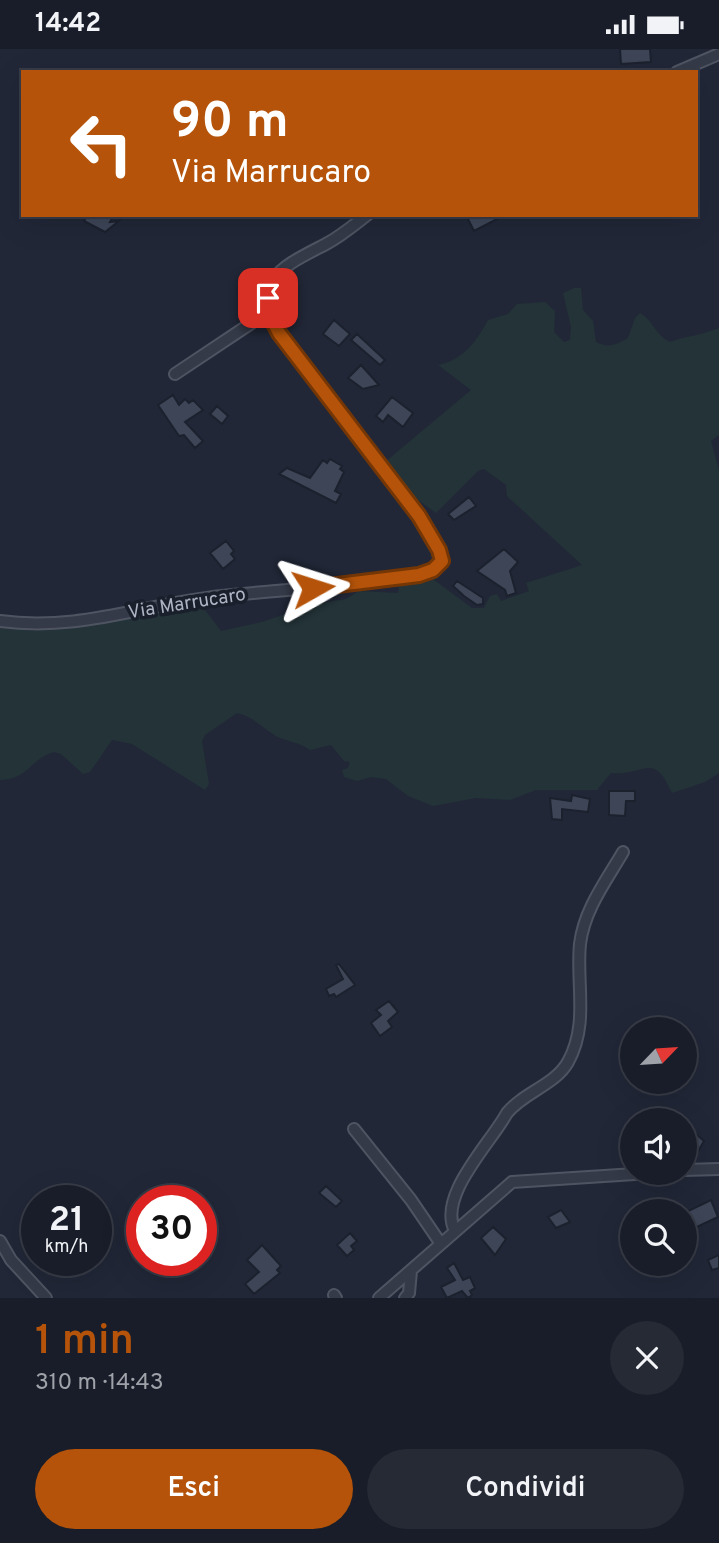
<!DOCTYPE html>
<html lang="it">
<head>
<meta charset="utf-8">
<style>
  body { margin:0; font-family:Overpass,sans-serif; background:#262a35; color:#f1f3f6; height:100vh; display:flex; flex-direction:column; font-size:26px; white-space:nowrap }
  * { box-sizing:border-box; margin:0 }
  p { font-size:23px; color:#9fa2a8 }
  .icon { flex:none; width:38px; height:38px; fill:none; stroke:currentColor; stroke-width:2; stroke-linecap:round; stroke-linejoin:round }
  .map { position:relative; height:1249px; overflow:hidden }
  .side { display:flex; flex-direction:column; background:#191d29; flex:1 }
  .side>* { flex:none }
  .banner { position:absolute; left:21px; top:21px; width:677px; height:147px; border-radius:0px; box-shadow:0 7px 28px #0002,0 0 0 2px #373b46; background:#b45309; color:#fff; overflow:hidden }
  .needle { width:46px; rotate:65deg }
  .fabs { position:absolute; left:620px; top:968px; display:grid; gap:14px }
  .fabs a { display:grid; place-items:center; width:77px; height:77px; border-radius:50%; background:#191d29; box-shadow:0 7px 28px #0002,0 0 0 2px #373b46; font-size:35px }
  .speed { position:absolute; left:21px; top:1136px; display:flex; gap:14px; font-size:35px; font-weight:700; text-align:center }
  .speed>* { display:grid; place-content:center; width:91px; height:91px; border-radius:50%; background:#191d29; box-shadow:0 7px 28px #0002,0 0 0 2px #373b46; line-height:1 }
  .speed small { font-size:18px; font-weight:400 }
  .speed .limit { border:10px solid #d22; background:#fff; color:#111 }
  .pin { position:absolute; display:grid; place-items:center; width:60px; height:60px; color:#fff; margin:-30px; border-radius:14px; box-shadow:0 4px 10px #0006 }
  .me { position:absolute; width:77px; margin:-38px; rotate:84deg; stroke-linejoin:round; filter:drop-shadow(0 0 5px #0008) }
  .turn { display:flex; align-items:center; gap:24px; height:147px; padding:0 35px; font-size:32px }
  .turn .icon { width:91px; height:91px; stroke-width:2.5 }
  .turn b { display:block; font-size:49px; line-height:60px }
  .round { display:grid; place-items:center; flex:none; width:74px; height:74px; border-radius:37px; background:#262a35 }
  .headline { display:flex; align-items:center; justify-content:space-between; height:119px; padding:0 35px }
  h1 { font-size:42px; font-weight:600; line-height:52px; color:#b45309 }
  .cta { display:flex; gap:14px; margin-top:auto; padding:14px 35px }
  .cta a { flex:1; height:80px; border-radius:42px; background:#b45309; color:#fff; font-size:28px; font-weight:600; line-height:80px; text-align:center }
  .cta a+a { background:#262a35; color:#f1f3f6 }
  .status { display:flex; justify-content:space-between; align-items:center; height:49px; padding:0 35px; background:#191d29; direction:ltr }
  .status svg { height:19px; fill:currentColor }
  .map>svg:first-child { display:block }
</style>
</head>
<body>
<div class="status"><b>14:42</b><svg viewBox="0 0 49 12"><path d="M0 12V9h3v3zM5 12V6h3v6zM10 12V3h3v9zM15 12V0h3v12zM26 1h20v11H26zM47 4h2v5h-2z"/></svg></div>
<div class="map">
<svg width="719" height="1249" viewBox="0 0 719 1249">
  <rect width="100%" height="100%" fill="#212737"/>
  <!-- green -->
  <path fill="#233338" d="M574 239H581L583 261 593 272 596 293C608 300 618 295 628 289L635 269 640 264C653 271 655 286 670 293 686 287 702 286 719 279V386L711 392 719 421V724L705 733 672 744C653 701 645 727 611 724L597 741H536L510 751 476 749 433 757 408 747 386 730 371 728 357 732 344 728 342 721 348 719 350 713 344 712 331 696 310 701C301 694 294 694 283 690 266 684 256 668 237 664L205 686 202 692 209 735 205 741 132 695 112 691 90 723 83 725 61 705 54 703C30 710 29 730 0 731V576L33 582 92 574 199 553 221 582 262 573 314 555 346 550 359 542 398 544 400 532 430 528 472 559H484L490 547 497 545 501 552 529 542 526 534 582 516 507 447 506 436 484 420 478 422 436 464 411 446 385 413 471 341 438 316C462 312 477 292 488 271L508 265 517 255 545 253 555 262 554 283 564 293 570 291 571 278 563 244Z"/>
  <!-- building -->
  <path fill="#3d4557" stroke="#1c212e" stroke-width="2" d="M620 0H650L651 13 621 15Z
    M87 166H114L110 173 119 172 105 183 84 172Z
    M466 166H505L474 182Z
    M334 271 350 285 339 297 323 285Z
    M357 285 385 311 380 316 351 291Z
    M361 316 379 336 363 340 348 329Z
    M173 346 179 356 185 350 189 354 193 351 203 361 185 373 203 392 195 399 184 386 179 387 158 356Z
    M392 348 413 364 403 378 388 366 383 373 376 367Z
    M217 357 228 367 222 375 210 365Z
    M330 410 342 417 340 420 344 423 335 442 341 445 336 454 279 425 287 419 310 429 323 411 327 414Z
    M469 448 476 457 454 471 448 465Z
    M226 492 234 502 231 505 235 510 223 520 210 504Z
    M504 500 518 513 510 522 516 544 507 547 505 541 477 522Z
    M457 532 483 549V555L477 556 464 547 453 537Z
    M609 742H635V752H626L625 767 609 766Z
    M572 746 590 750 588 763 562 760V771L552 770 550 749 571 752Z
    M339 915 355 936 336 948 334 945 329 947 326 940 343 930 336 916Z
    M389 952 398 963 388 972 392 978 380 987 371 974 381 966 376 961Z
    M689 1079 704 1092 697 1104 684 1093Z
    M326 1137 342 1152 336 1158 319 1144Z
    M711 1151 718 1168 684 1184V1164Z
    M561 1161 570 1173 556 1179 548 1168Z
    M493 1178 506 1190 495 1206 481 1189Z
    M350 1184 357 1192 351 1197 354 1201 347 1207 337 1196Z
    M262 1196 281 1217 277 1221 280 1224 254 1245 245 1235 259 1223 247 1211Z
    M719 1206V1219L712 1221 708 1211Z
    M454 1214 463 1231 470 1228 475 1239 470 1242 472 1246 468 1249 462 1242 447 1249 441 1238 455 1231 447 1219Z"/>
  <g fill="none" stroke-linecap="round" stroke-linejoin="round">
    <!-- minor casing -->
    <g stroke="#4f5462" stroke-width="14">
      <path id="minor" d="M677 23 719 5
        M175 325 268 263
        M0 572C78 583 145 555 222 547 288 540 354 537 419 526L433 521 442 512 439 501 419 467 279 284C252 229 282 218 326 195 341 187 354 176 367 166
        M354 1080 411 1151 441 1195
        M684 1121 719 1120
        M455 1182C437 1147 490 1095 507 1064 524 1043 555 1036 568 1013 589 975 576 935 580 895 584 861 606 832 623 803
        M0 1192 11 1211 46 1249
        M334 1246 336 1249
        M379 1249 512 1133 650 1124
        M405 1249 409 1244 411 1222"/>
    </g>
    <!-- minor -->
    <use href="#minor" stroke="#343a48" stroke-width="10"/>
  </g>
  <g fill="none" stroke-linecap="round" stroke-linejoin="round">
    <!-- route casing -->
    <g stroke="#753606" stroke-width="18">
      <path id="route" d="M268 249V263L279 284 419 467 439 501 442 512 433 521 419 526 313 539"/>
    </g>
    <!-- route -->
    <use href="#route" stroke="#b45309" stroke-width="12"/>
  </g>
  <g text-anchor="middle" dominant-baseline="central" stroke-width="7" stroke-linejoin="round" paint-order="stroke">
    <!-- street labels -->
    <g font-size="19" fill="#afb4c4" stroke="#1a1f2c">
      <text transform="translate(187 555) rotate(-9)">Via Marrucaro</text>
    </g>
  </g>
</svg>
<div class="fabs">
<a><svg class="needle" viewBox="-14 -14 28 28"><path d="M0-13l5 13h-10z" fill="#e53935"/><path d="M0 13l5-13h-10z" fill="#9fa2a8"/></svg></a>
<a><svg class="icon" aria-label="sound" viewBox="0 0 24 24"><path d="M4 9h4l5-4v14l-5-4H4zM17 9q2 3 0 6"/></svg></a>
<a><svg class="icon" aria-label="search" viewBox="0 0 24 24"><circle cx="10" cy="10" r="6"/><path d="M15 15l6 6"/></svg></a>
</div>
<div class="speed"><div>21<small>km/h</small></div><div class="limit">30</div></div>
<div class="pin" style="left:268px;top:249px;background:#d93025"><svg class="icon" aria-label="arrive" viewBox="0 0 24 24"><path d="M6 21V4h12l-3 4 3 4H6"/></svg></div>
<svg class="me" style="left:313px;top:539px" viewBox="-20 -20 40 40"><path d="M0-17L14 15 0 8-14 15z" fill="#b45309" stroke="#fff" stroke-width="4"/></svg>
<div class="banner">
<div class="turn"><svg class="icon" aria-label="left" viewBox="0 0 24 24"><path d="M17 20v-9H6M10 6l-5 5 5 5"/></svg><div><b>90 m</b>Via Marrucaro</div></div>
</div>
</div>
<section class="side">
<div class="headline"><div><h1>1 min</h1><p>310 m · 14:43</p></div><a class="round"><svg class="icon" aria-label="close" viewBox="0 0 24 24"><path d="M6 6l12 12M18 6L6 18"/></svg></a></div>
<div class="cta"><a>Esci</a><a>Condividi</a></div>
</section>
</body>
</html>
